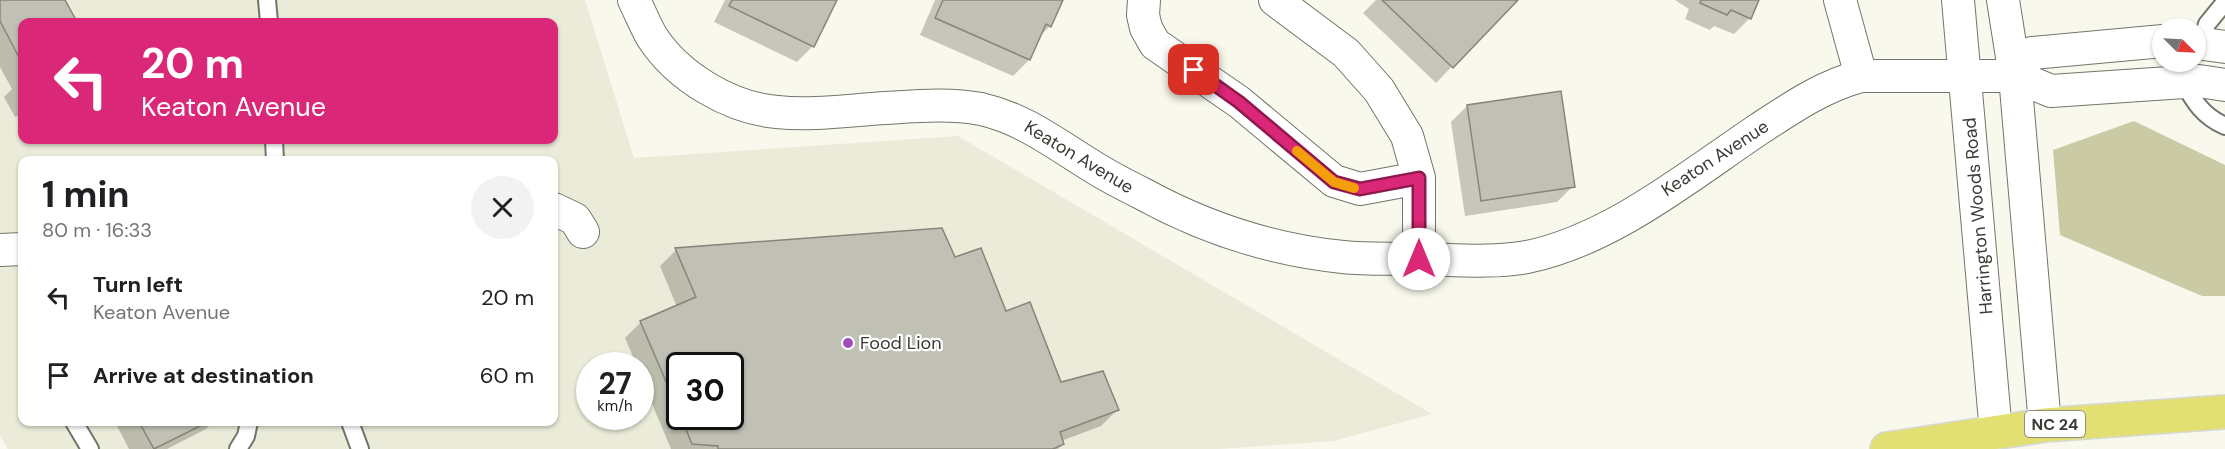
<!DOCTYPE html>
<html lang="en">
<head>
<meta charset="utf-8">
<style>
  body { margin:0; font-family:"DM Sans",sans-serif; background:#f2f2f2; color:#202124; height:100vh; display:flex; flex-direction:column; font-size:22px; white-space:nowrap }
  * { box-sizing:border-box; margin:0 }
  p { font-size:20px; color:#757577 }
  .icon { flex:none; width:33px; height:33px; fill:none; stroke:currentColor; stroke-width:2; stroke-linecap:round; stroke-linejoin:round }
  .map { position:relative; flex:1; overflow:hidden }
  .side { position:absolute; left:18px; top:156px; width:540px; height:270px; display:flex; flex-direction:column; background:#fff; border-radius:12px; box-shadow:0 2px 4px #0004 }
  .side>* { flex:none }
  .guide { position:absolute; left:18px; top:18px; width:540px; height:126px; border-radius:12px; box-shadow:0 2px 4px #0004; background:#db2777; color:#fff; overflow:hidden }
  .needle { width:39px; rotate:114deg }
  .controls { position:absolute; left:2152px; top:18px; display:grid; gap:12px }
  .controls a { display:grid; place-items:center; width:54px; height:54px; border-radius:50%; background:#fff; box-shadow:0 2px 4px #0004; font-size:30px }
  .speed { position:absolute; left:576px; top:352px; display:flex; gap:12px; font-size:30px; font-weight:700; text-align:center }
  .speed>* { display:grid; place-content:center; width:78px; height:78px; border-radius:50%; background:#fff; box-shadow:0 2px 4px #0004; line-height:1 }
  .speed small { font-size:15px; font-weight:400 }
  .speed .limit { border:3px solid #111; border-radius:9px; background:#fff; color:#111 }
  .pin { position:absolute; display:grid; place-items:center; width:51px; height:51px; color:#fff; margin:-26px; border-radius:12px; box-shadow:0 3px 9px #0006 }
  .me { position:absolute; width:66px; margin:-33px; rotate:0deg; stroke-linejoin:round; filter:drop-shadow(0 0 4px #0008) }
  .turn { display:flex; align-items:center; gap:21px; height:126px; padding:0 24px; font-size:27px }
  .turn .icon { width:78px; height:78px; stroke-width:2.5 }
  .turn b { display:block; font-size:42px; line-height:51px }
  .round { display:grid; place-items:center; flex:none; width:63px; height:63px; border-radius:32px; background:#f2f2f2 }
  .headline { display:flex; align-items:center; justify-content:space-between; height:102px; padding:0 24px }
  h1 { font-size:36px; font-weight:700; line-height:45px }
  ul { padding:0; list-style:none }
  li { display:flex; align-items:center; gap:18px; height:78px; padding:0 24px }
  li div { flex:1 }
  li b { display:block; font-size:22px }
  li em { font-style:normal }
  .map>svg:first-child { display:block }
</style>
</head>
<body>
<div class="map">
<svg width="2225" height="449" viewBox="0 0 2225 449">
  <rect width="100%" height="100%" fill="#f8f8ec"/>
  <!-- built -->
  <path fill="#ebebd9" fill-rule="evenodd" d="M0 0H585L634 158 958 136 1432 414 1334 441 1219 449H8L0 435ZM22 22H554V140H22ZM22 160H554V422H22ZM590 366H640V417H590ZM680 366H730V417H680Z"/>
  <!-- green -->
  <path fill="#cacaa5" d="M2134 121 2225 165V296H2202L2060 235 2053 150Z"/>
  <!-- shadow -->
  <path fill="#0003" fill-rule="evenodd" d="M0 0H63L75 22H22V119L20 115 15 117 4 97 12 89 0 67Z
    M725 0H835L813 46 797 62 714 22Z
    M935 0H1061L1050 26 1039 37 1029 60 1013 76 920 35Z
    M1376 0H1516L1436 83 1363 13Z
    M1675 0H1757L1750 18 1734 34 1714 26 1710 30 1685 19 1689 9Z
    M1467 106 1573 186 1557 202 1465 216 1451 122Z
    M676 250 954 259 1006 313 1060 384 1118 409 1101 426 1061 441 1063 444 1058 449H671L640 375V366H637L625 338 641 322 677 307 660 266ZM680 366H730V417H680Z
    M115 422H213L206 429 167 449H129Z"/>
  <!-- building -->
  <path fill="#c0c0b5" stroke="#85857a" stroke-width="1.5" d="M0 0H65L77 22H22V63L0 21Z
    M732 0H837L814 47 729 6Z
    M943 0H1063L1051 27 1046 24 1030 60 935 18Z
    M1382 0H1518L1453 68Z
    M1701 0H1759L1751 19 1731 10 1727 15 1700 3Z
    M1561 91 1575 187 1481 201 1467 105Z
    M942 228 955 257 981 248 1006 311 1030 302 1061 382 1103 371 1119 410 1060 432 1064 444 1053 449H718V446L692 444 681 417H730V366H680V414L640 321 696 297 675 248Z
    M139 422H208L154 449Z"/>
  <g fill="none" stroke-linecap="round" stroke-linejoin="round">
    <!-- service casing -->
    <g stroke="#74756a" stroke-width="20">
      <path id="service" d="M267 0 269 22
        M2201 44 2207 24 2225 2
        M2183 82C2195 103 2203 116 2225 126
        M274 140 275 160
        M74 422 90 449
        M350 422 360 449
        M238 449 246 436 249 422"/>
    </g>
    <!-- minor casing -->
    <g stroke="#74756a" stroke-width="34">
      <path id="minor" d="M634 0C640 12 645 25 652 37 678 77 730 108 777 112 812 116 850 110 886 108 917 106 950 103 981 109 1025 119 1057 145 1095 168 1111 178 1127 186 1143 194 1205 228 1273 250 1343 257 1370 260 1398 258 1425 259 1459 260 1494 263 1527 257 1611 240 1689 176 1759 129 1791 108 1823 86 1861 76H2015L2051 91 2199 81 2225 85
        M1144 0 1143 15 1146 28 1155 44 1239 102 1334 181 1360 189 1419 178 1407 136 1379 90 1346 53 1275 0
        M1840 0 1861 76
        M1958 0 1996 433
        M2003 0 2015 76 2045 425
        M2196 43 2225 47
        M2015 76 2032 53 2163 41
        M1419 178V259
        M554 209 575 219 583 232
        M0 250 22 249"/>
    </g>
    <!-- primary casing -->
    <g stroke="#d8d8d7" stroke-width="36">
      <path id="primary" d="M1887 449 2045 425 2225 412"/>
    </g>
    <!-- service -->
    <use href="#service" stroke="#fff" stroke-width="16"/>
    <!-- minor -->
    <use href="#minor" stroke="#fff" stroke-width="32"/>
    <!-- primary -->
    <use href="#primary" stroke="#e2df73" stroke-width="33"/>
  </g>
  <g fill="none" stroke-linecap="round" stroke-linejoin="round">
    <!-- route casing -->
    <g stroke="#8e194d" stroke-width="15">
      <path id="route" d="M1194 70 1239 102 1334 182 1360 189 1419 178V259"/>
    </g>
    <!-- route -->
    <use href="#route" stroke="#db2777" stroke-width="10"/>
    <!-- slow -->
    <path stroke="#f59e0b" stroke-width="10" d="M1297 151 1334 182 1354 188"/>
  </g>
  <!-- markers -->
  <circle fill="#a04cba" stroke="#fff" stroke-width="2" cx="848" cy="343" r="6"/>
  <g text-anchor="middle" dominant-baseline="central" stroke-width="4.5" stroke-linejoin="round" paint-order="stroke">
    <!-- shield labels -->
    <rect fill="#fff" stroke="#767672" stroke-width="1.5" x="2025" y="411" width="60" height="26" rx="4.5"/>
    <g font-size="16" font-weight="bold" fill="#3b3b36">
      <text x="2055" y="424">NC 24</text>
    </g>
    <!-- street labels -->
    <g font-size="18" fill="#3b3b36" stroke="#fff">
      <text transform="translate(1079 157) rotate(31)">Keaton Avenue</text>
      <text transform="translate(1715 158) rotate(-33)">Keaton Avenue</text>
      <text transform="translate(1978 216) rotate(-95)">Harrington Woods Road</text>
    </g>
    <!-- poi labels -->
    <g font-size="18" fill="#3b3b36" stroke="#fff" text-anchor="start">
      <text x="860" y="343">Food Lion</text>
    </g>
  </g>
</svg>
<div class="controls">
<a><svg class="needle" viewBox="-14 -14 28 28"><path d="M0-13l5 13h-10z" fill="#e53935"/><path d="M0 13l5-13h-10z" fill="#757577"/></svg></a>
</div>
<div class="speed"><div>27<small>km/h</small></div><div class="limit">30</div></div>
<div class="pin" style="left:1194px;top:70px;background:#d93025"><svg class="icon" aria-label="arrive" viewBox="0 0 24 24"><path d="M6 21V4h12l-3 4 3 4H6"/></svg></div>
<svg class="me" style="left:1419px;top:259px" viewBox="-20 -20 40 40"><circle r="19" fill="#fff"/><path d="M0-13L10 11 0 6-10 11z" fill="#db2777"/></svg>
<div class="guide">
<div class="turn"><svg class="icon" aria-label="left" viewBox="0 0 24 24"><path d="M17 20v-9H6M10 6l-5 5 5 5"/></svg><div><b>20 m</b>Keaton Avenue</div></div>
</div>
<section class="side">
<div class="headline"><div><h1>1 min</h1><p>80 m · 16:33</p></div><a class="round"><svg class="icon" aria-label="close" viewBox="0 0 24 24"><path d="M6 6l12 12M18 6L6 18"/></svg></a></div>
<ul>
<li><svg class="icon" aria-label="left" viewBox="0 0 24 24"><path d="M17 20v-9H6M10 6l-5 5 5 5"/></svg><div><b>Turn left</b><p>Keaton Avenue</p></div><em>20 m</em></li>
<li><svg class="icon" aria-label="arrive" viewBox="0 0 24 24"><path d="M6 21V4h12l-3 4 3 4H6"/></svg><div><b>Arrive at destination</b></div><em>60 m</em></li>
</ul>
</section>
</div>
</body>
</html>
